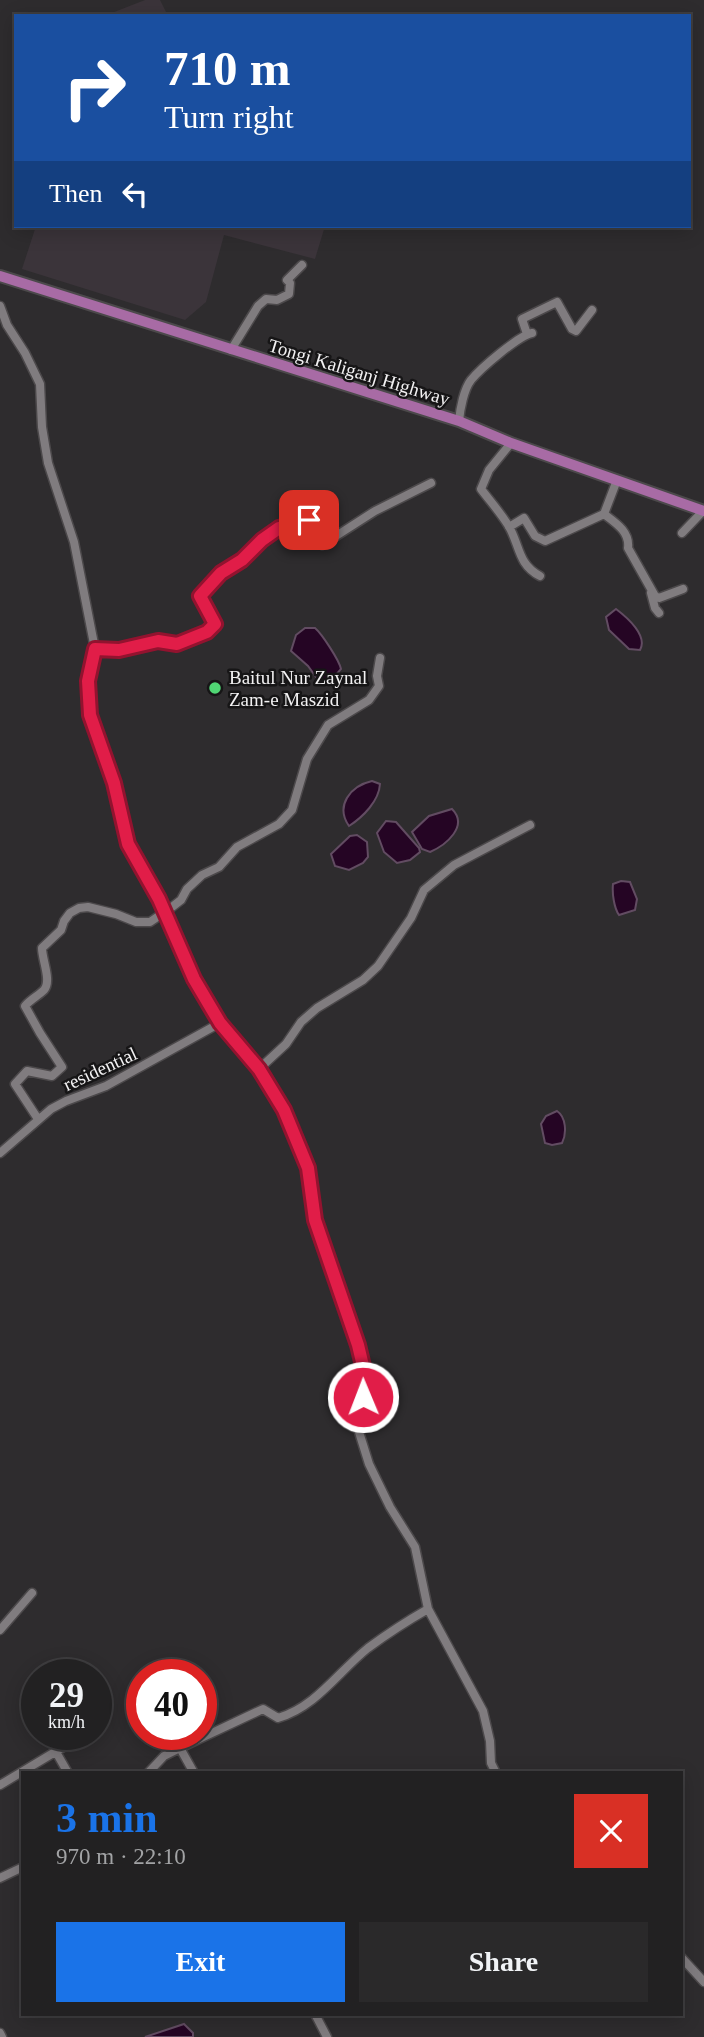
<!DOCTYPE html>
<html lang="en">
<head>
<meta charset="utf-8">
<style>
  body { margin:0; font-family:Georgia,serif; background:#2a292a; color:#f1f3f6; height:100vh; display:flex; flex-direction:column; font-size:26px; white-space:nowrap }
  * { box-sizing:border-box; margin:0 }
  p { font-size:23px; color:#a2a3a5 }
  .icon { flex:none; width:38px; height:38px; fill:none; stroke:currentColor; stroke-width:2; stroke-linecap:round; stroke-linejoin:round }
  .map { position:relative; flex:1; overflow:hidden }
  .drawer { position:absolute; left:21px; top:1771px; width:662px; height:245px; display:flex; flex-direction:column; background:#222122; border-radius:0px; box-shadow:0 4px 18px #0003,0 0 0 2px #3f3e40 }
  .drawer>* { flex:none }
  .guide { position:absolute; left:14px; top:14px; width:677px; height:214px; border-radius:0px; box-shadow:0 4px 18px #0003,0 0 0 2px #3f3e40; background:#1a4fa0; color:#fff; overflow:hidden }
  .speed { position:absolute; left:21px; top:1659px; display:flex; gap:14px; font-size:35px; font-weight:700; text-align:center }
  .speed>* { display:grid; place-content:center; width:91px; height:91px; border-radius:50%; background:#222122; box-shadow:0 4px 18px #0003,0 0 0 2px #3f3e40; line-height:1 }
  .speed small { font-size:18px; font-weight:400 }
  .speed .limit { border:10px solid #d22; background:#fff; color:#111 }
  .pin { position:absolute; display:grid; place-items:center; width:60px; height:60px; color:#fff; margin:-30px; border-radius:14px; box-shadow:0 4px 10px #0006 }
  .me { position:absolute; width:77px; margin:-38px; rotate:359deg; stroke-linejoin:round; filter:drop-shadow(0 0 5px #0008) }
  .turn { display:flex; align-items:center; gap:24px; height:147px; padding:0 35px; font-size:32px }
  .turn .icon { width:91px; height:91px; stroke-width:2.5 }
  .turn b { display:block; font-size:49px; line-height:60px }
  .then { display:flex; align-items:center; height:66px; padding:0 35px; background:#0003; gap:14px; font-size:26px }
  .round { display:grid; place-items:center; flex:none; width:74px; height:74px; border-radius:0px; background:#2a292a }
  .overview { display:flex; align-items:center; justify-content:space-between; height:119px; padding:0 35px }
  h1 { font-size:42px; font-weight:700; line-height:52px; color:#1a73e8 }
  .primary-button { display:flex; gap:14px; margin-top:auto; padding:14px 35px }
  .primary-button a { flex:1; height:80px; border-radius:0px; background:#1a73e8; color:#fff; font-size:28px; font-weight:700; line-height:80px; text-align:center }
  .primary-button a+a { background:#2a292a; color:#f1f3f6 }
  .map>svg:first-child { display:block }
</style>
</head>
<body>
<div class="map">
<svg width="704" height="2037" viewBox="0 0 704 2037">
  <rect width="100%" height="100%" fill="#2e2c2e"/>
  <!-- built -->
  <path fill="#3b343a" d="M145 0H160L168 16H104Z
    M36 226H325L315 259 224 235 206 302 185 320 22 269Z"/>
  <!-- water -->
  <path fill="#250524" stroke="#624c62" stroke-width="2" d="M616 609C628 618 648 636 640 650L629 649 609 630 606 617Z
    M305 628H315C322 634 339 660 341 669L330 682 321 684 308 666 291 651 296 635Z
    M372 781 380 784C379 801 363 817 349 826 335 806 350 786 372 781Z
    M452 809C469 826 446 845 430 852L422 849 412 832 429 816Z
    M386 821 396 822 419 848 420 852 410 860 397 863 384 852 377 833Z
    M357 835 367 842 368 857 363 863 349 870 335 866 331 854 350 836Z
    M621 881 630 882 637 899 635 910 619 915C614 908 612 893 613 884Z
    M557 1111C566 1117 567 1133 562 1143L552 1145 545 1143 541 1124 546 1116Z
    M184 2024 193 2033V2037H145Z"/>
  <g fill="none" stroke-linecap="round" stroke-linejoin="round">
    <!-- minor casing -->
    <g stroke="#4c494b" stroke-width="11">
      <path id="minor" d="M0 306 7 325 25 353 40 384 42 427 48 463 74 542 95 649 88 681 90 715 114 783 128 844 159 899 194 979 220 1023 259 1069 284 1110 308 1168 315 1220 363 1366 364 1378 359 1432 369 1464 390 1507 415 1547 428 1609 483 1711 490 1741 491 1763 496 1773
        M527 334 522 319 557 302 572 329 576 331 592 310
        M231 350 258 306 266 299 277 300 289 294 290 283 287 280 302 265
        M459 421C460 409 464 389 471 380 481 368 518 336 532 333
        M511 443 489 470 481 489C490 501 500 512 508 525 520 544 517 564 540 576
        M604 514C616 523 630 532 628 548L655 596 659 598 683 589
        M509 527 524 518 535 536 545 541 604 514 617 480
        M682 533 703 511
        M651 593 655 608 659 613
        M95 649 119 650 158 641 178 644 207 632 215 624 200 596 221 573 242 560 262 540 279 528 309 520 322 545 375 511 431 483
        M259 1069 286 1044 301 1022 317 1008 363 980 378 966 411 918 424 890 454 865 530 825
        M38 1119 15 1084 27 1071 52 1076 62 1067 40 1033 25 1006C31 999 38 996 44 990 52 981 42 960 42 948L61 930 64 921 70 913 79 908 88 907 116 914 136 922H150L172 907 181 900 187 889 202 875 219 867 237 847 279 824 292 810 307 759 328 725 369 700 379 686 377 676 380 658
        M0 1153 51 1109 66 1101 106 1086 220 1023
        M0 1630 32 1593
        M180 1748 263 1709 278 1718C316 1707 338 1672 368 1648 387 1634 407 1621 428 1609
        M56 1752 68 1773
        M148 1773 164 1756 180 1748 194 1773
        M0 1785 65 1746
        M0 1878 23 1867
        M681 1957 704 1982
        M315 2014 327 2037
        M0 2033 2 2037"/>
    </g>
    <!-- major casing -->
    <g stroke="#4c494b" stroke-width="14">
      <path id="major" d="M0 276 459 421 511 443 704 511"/>
    </g>
    <!-- minor -->
    <use href="#minor" stroke="#807c7f" stroke-width="8"/>
    <!-- major -->
    <use href="#major" stroke="#a86ba5" stroke-width="10"/>
  </g>
  <g fill="none" stroke-linecap="round" stroke-linejoin="round">
    <!-- route casing -->
    <g stroke="#92132f" stroke-width="18">
      <path id="route" d="M309 520 279 528 262 540 242 560 221 573 200 596 215 624 207 632 177 644 158 641 119 650 95 649 88 681 90 715 114 783 128 844 159 899 194 979 220 1023 259 1069 284 1110 308 1168 315 1220 358 1345 363 1366V1397"/>
    </g>
    <!-- route -->
    <use href="#route" stroke="#e11d48" stroke-width="12"/>
  </g>
  <!-- markers -->
  <circle fill="#50d674" stroke="#161516" stroke-width="2.5" cx="215" cy="688" r="7"/>
  <g text-anchor="middle" dominant-baseline="central" stroke-width="5" stroke-linejoin="round" paint-order="stroke">
    <!-- street labels -->
    <g font-size="19" fill="#f2f1f2" stroke="#161516">
      <text transform="translate(359 372) rotate(17)">Tongi Kaliganj Highway</text>
      <text transform="translate(100 1069) rotate(-25)">residential</text>
    </g>
    <!-- poi labels -->
    <g font-size="19" fill="#f2f1f2" stroke="#161516" text-anchor="start">
      <text x="229" y="677">Baitul Nur Zaynal<tspan x="229" dy="22">Zam-e Maszid</tspan></text>
    </g>
  </g>
</svg>
<div class="speed"><div>29<small>km/h</small></div><div class="limit">40</div></div>
<div class="pin" style="left:309px;top:520px;background:#d93025"><svg class="icon" aria-label="arrive" viewBox="0 0 24 24"><path d="M6 21V4h12l-3 4 3 4H6"/></svg></div>
<svg class="me" style="left:363px;top:1397px" viewBox="-20 -20 40 40"><circle r="17" fill="#e11d48" stroke="#fff" stroke-width="3"/><path d="M0-11L8 9 0 5-8 9z" fill="#fff"/></svg>
<div class="guide">
<div class="turn"><svg class="icon" aria-label="right" viewBox="0 0 24 24"><path d="M7 20v-9h11M14 6l5 5-5 5"/></svg><div><b>710 m</b>Turn right</div></div>
<div class="then">Then<svg class="icon" aria-label="left" viewBox="0 0 24 24"><path d="M17 20v-9H6M10 6l-5 5 5 5"/></svg></div>
</div>
<section class="drawer">
<div class="overview"><div><h1>3 min</h1><p>970 m · 22:10</p></div><a class="round" style="background:#d93025;color:#fff"><svg class="icon" aria-label="close" viewBox="0 0 24 24"><path d="M6 6l12 12M18 6L6 18"/></svg></a></div>
<div class="primary-button"><a>Exit</a><a>Share</a></div>
</section>
</div>
</body>
</html>
